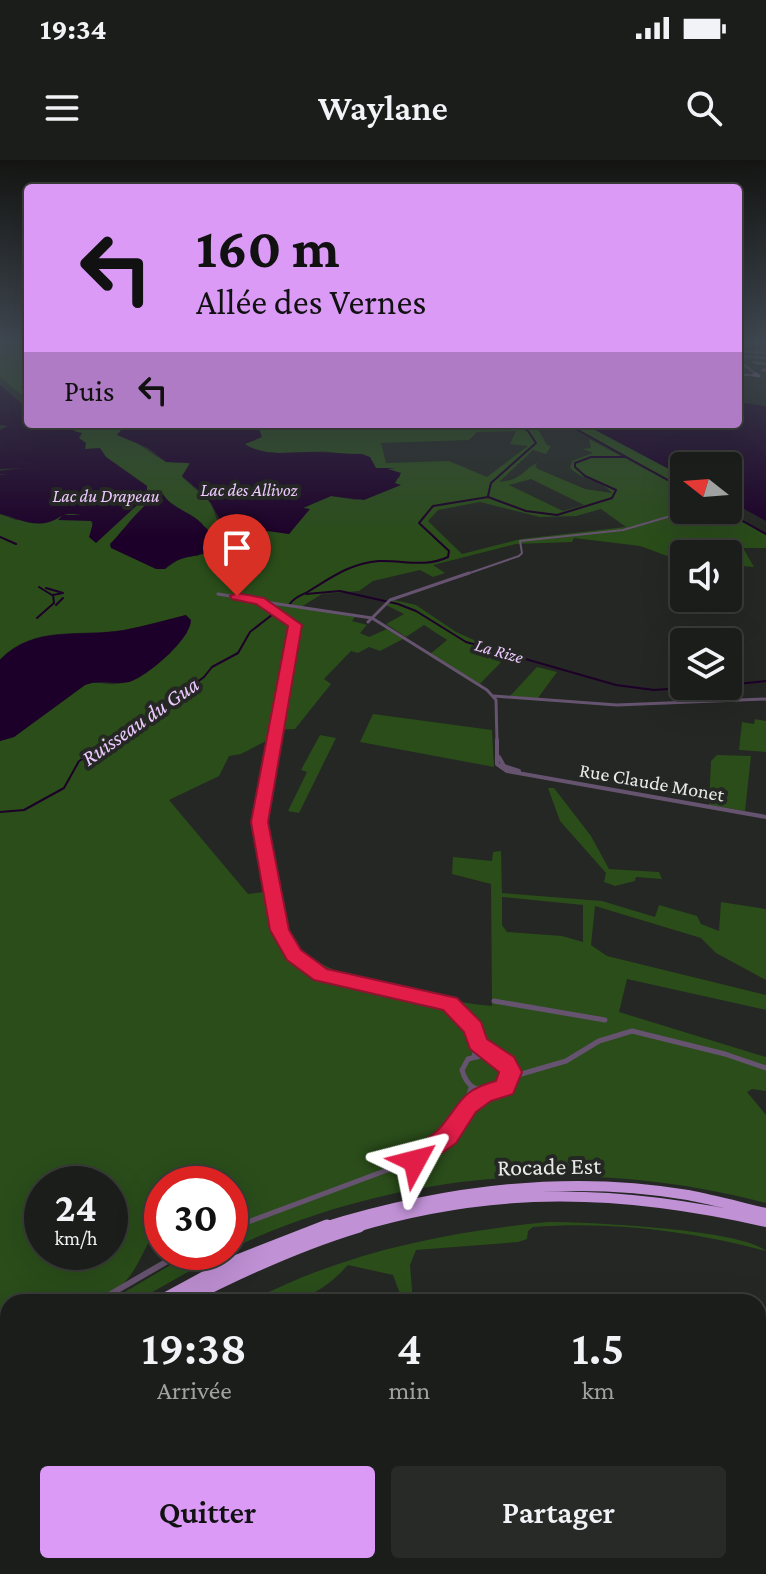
<!DOCTYPE html>
<html lang="fr">
<head>
<meta charset="utf-8">
<style>
  body { margin:0; font-family:"Crimson Pro",serif; background:#282a27; color:#f1f3f6; height:100vh; display:flex; flex-direction:column; font-size:30px; white-space:nowrap }
  * { box-sizing:border-box; margin:0 }
  p { font-size:26px; color:#a0a2a2 }
  .icon { flex:none; width:44px; height:44px; fill:none; stroke:currentColor; stroke-width:2; stroke-linecap:round; stroke-linejoin:round }
  .map { position:relative; flex:1; overflow:hidden }
  .drawer { position:absolute; left:0px; top:1134px; width:766px; height:280px; display:flex; flex-direction:column; background:#1b1d1a; border-radius:24px 24px 0 0; box-shadow:0 8px 32px #0002,0 0 0 2px #393b39 }
  .drawer>* { flex:none }
  .banner { position:absolute; left:24px; top:24px; width:718px; height:244px; border-radius:8px; box-shadow:0 8px 32px #0002,0 0 0 2px #393b39; background:#da9af6; color:#111; overflow:hidden }
  .needle { width:52px; rotate:287deg }
  .fabs { position:absolute; left:670px; top:292px; display:grid; gap:16px }
  .fabs a { display:grid; place-items:center; width:72px; height:72px; border-radius:8px; background:#1b1d1a; box-shadow:0 8px 32px #0002,0 0 0 2px #393b39; font-size:40px }
  .speed { position:absolute; left:24px; top:1006px; display:flex; gap:16px; font-size:40px; font-weight:700; text-align:center }
  .speed>* { display:grid; place-content:center; width:104px; height:104px; border-radius:50%; background:#1b1d1a; box-shadow:0 8px 32px #0002,0 0 0 2px #393b39; line-height:1 }
  .speed small { font-size:20px; font-weight:400 }
  .speed .limit { border:12px solid #d22; background:#fff; color:#111 }
  .pin { position:absolute; display:grid; place-items:center; width:68px; height:68px; color:#fff; margin:-82px -34px; border-radius:50% 50% 50% 0; rotate:-45deg; box-shadow:0 0 8px #0007 }
  .pin .icon { rotate:45deg }
  .me { position:absolute; width:88px; margin:-44px; rotate:52deg; stroke-linejoin:round; filter:drop-shadow(0 0 6px #0008) }
  .turn { display:flex; align-items:center; gap:28px; height:168px; padding:0 40px; font-size:36px }
  .turn .icon { width:104px; height:104px; stroke-width:2.5 }
  .turn b { display:block; font-size:56px; line-height:68px }
  .then { display:flex; align-items:center; height:76px; padding:0 40px; background:#0003; gap:16px; font-size:30px }
  .eta { display:flex; justify-content:space-evenly; align-items:center; height:136px; text-align:center }
  .eta b { font-size:48px; font-weight:600; line-height:56px }
  .button { display:flex; gap:16px; margin-top:auto; padding:16px 40px }
  .button a { flex:1; height:92px; border-radius:8px; background:#da9af6; color:#111; font-size:32px; font-weight:600; line-height:92px; text-align:center }
  .button a+a { background:#282a27; color:#f1f3f6 }
  .status { display:flex; justify-content:space-between; align-items:center; height:56px; padding:0 40px; background:#1b1d1a; direction:ltr }
  .status svg { height:22px; fill:currentColor }
  header { display:flex; justify-content:space-between; align-items:center; height:104px; padding:0 40px; background:#1b1d1a; font-size:36px; font-weight:600 }
  .map>svg:first-child { display:block }
</style>
</head>
<body>
<div class="status"><b>19:34</b><svg viewBox="0 0 49 12"><path d="M0 12V9h3v3zM5 12V6h3v6zM10 12V3h3v9zM15 12V0h3v12zM26 1h20v11H26zM47 4h2v5h-2z"/></svg></div>
<header><svg class="icon" aria-label="menu" viewBox="0 0 24 24"><path d="M4 6h16M4 12h16M4 18h16"/></svg>Waylane<svg class="icon" aria-label="search" viewBox="0 0 24 24"><circle cx="10" cy="10" r="6"/><path d="M15 15l6 6"/></svg></header>
<div class="map">
<svg width="766" height="1414" viewBox="0 0 766 1414">
  <rect width="100%" height="100%" fill="#242723"/>
  <!-- green -->
  <path fill="#2a4d1a" fill-rule="evenodd" d="M0 180H28V200L22 203 28 211V240L0 217Z
    M53 264H160L121 270C123 274 159 299 165 301 172 304 183 301 191 304L182 317 211 343 217 360 231 372 250 373 259 368 289 374 308 349 303 348 331 336 356 340 400 317V313C388 308 385 311 373 307 359 303 346 294 331 292 302 289 272 300 244 284L256 280 260 264H438L439 269 535 264 547 285 551 286 546 294 533 290 499 322C524 320 523 308 538 303L535 306 538 309 585 329 612 333C602 320 582 320 570 308L572 301 593 293 583 289 591 288 589 279 684 330V350H721L766 375V388H743L754 407 728 405V394H684V401H681L640 386 574 378 572 382 516 384 433 405 445 413 433 417 420 410 373 421 359 431 322 434 301 447 355 457 352 461 367 465 360 473 369 477 387 469 403 479 380 491 369 487 358 493 351 491 324 519 331 524 295 569 274 570 272 578 241 594 229 596 219 616 169 640 248 734 279 730C283 748 285 768 295 783 320 820 448 842 492 846L491 724 452 714 453 697 492 701 493 692 501 691 502 733 602 741 655 757 659 745 697 756 701 764 719 771 721 742 766 749V820L716 793 701 778 595 746 591 785 607 796 766 835V850L627 819 619 852 766 897V931L752 929 747 932 766 955V1043C586 996 399 1010 230 1089V1024H162V1064C148 1078 143 1097 132 1113 107 1152 48 1142 8 1142V1201L0 1207V581L14 577 85 525C96 520 105 525 116 524 143 521 170 493 187 473L186 455C165 460 144 466 124 470 79 477 35 464 0 499V354L16 360 51 361 66 353 83 355H65L91 360 96 382 147 326 106 297 100 289H85L74 271V268L78 269 71 264ZM516 271 510 284 528 286 487 317 449 301 386 303 381 283 469 280 477 272ZM531 319 584 345 563 351 509 325ZM159 335 202 363 204 369 198 396H184L165 409 110 386ZM480 342 540 357 576 356 601 349 626 367 521 379 462 394 428 361 438 350ZM502 737 583 745V782L562 776 507 772 502 765ZM42 1024H110V1092H42Z
    M567 264H584L684 317V328Z
    M394 440 416 445 456 472 508 495 478 526 429 495 447 480 424 465 406 477 386 464 404 454 386 445Z
    M537 507 557 512 538 538 510 536Z
    M373 554 492 570 494 607 360 582Z
    M755 559 766 561V592L739 590 742 562 754 564Z
    M320 575 336 578 299 653 288 651 307 612 301 610Z
    M717 595 751 596 745 651 709 645 711 601Z
    M548 628H554L591 676 609 709 659 712 662 719 636 717 635 721 615 726 604 722 606 713 560 661Z
    M548 1062C588 1062 740 1069 766 1091 690 1071 612 1061 533 1067L528 1071 527 1079 518 1082 416 1090 410 1105 413 1142H403L393 1115 348 1105C316 1140 295 1142 249 1142 342 1093 444 1072 548 1062Z
    M186 1092H223L135 1142H108L184 1097Z
    M300 1406H423L422 1414H300Z"/>
  <!-- water -->
  <path fill="#1d0029" d="M0 225 28 249V264L79 265 81 267 75 268 74 271 82 273 79 278 86 283 85 289 100 288 106 297 147 326V336L96 383 89 377 93 363 91 361 58 360 63 355H82C58 351 64 359 45 363 29 366 15 357 0 354V315L8 314H0V311L22 308 0 309V270L8 266 0 265Z
    M738 242 766 246V361L728 340V306H684V317L584 264H738Z
    M160 264H260L259 269 262 277 245 284C265 298 290 291 312 292 329 292 346 294 362 294L370 297 376 308H396L388 309 401 313 395 323 401 325 364 340 331 336 303 348 310 349 289 374 253 369 249 375C226 376 221 360 211 344 206 334 190 324 182 316L190 303 166 302 148 288 117 275 121 270Z
    M163 334C172 349 189 351 200 362 206 368 212 374 219 380L218 388C199 399 181 393 165 409H156L111 388 110 384C125 369 143 341 163 334Z
    M186 455 191 460C191 479 147 517 129 522 115 525 99 519 85 525L14 577 0 581V500C35 464 79 478 124 470 145 466 165 460 186 455Z"/>
  <g fill="none" stroke-linecap="round" stroke-linejoin="round">
    <!-- stream -->
    <path stroke="#1d0029" stroke-width="2" d="M567 264 684 329
      M488 336 491 323 536 283 528 271 516 264
      M723 350 766 374
      M0 377 16 384
      M219 380 236 375
      M39 427 52 435
      M46 428 63 433
      M306 434 340 431 398 444 416 451 466 482 616 525 654 530 712 526
      M56 445 63 438
      M289 445C295 436 301 436 309 431 332 417 351 403 379 401 403 400 425 408 448 397L449 391 419 363 433 346 488 337 526 351 557 355 612 338 616 330 585 316 575 307V303L591 297H625
      M37 458 54 443 53 435 63 433
      M728 525 766 521
      M0 652 24 650 64 628 79 601 98 590 115 574 156 553 204 517 212 507 238 493 250 472 273 454"/>
    <!-- street-far4 -->
    <path stroke="#66536f" stroke-width="2" d="M738 184 766 181
      M739 191 766 193
      M738 196 766 198
      M738 200 756 214
      M760 204 753 202 766 204
      M766 209 762 210 766 211
      M738 215H753
      M464 415 519 396 522 393 520 381 623 370 691 350"/>
    <!-- street-far3 -->
    <path stroke="#66536f" stroke-width="3" d="M218 434 260 441 295 465 274 582
      M265 442 372 458 487 530 496 540 497 582
      M368 462 390 440 469 413
      M494 536 617 545 766 539"/>
    <!-- street-far2 -->
    <path stroke="#66536f" stroke-width="4" d="M275 580 260 662 279 770 295 796
      M497 580V604L507 611 766 657
      M499 597 504 606 519 611"/>
    <!-- street-far1 -->
    <path stroke="#66536f" stroke-width="5" d="M293 794 321 815 449 844 474 868 478 883 474 896
      M494 841 605 860
      M489 894 506 903 511 917 499 931C479 931 468 931 462 910L468 899Z
      M511 917 566 901 599 881 632 871 725 894 766 908
      M468 945 484 933
      M232 1068 422 997 452 972 463 953 471 928"/>
    <!-- street -->
    <path stroke="#66536f" stroke-width="6" d="M230 1069 237 1066
      M97 1142 183 1092
      M0 1210 8 1205
      M424 1406V1414"/>
    <!-- secondary -->
    <path stroke="#8a6c98" stroke-width="3" d="M757 214 759 216 753 215Z"/>
    <!-- highway-far1 -->
    <path stroke="#c091d5" stroke-width="10" d="M321 1068C440 1031 564 1014 688 1035 714 1040 740 1047 766 1053
      M353 1068C496 1025 621 1029 766 1062"/>
    <!-- highway -->
    <path stroke="#c091d5" stroke-width="13" d="M160 1142 230 1104 327 1066
      M180 1142C238 1112 296 1085 359 1066
      M0 1252 8 1246
      M0 1266 8 1260"/>
  </g>
  <!-- sky -->
  <linearGradient id="sky" x2="0" y2="1"><stop stop-color="#141513"/><stop offset="0.48" stop-color="#3f4750"/><stop offset="1" stop-color="#3f4750" stop-opacity="0"/></linearGradient>
  <rect width="766" height="378" fill="url(#sky)"/>
  <!-- route -->
  <path fill="#e11d48" stroke="#92132f" stroke-width="2" d="M237 433 264 438 302 465 268 662 289 770 301 790 327 809 457 838 481 862 487 879 514 897 522 912 513 934 491 941 476 952 456 983 415 1012 407 1009 403 1001C411 986 429 980 440 968 461 943 461 930 496 921L499 912 470 889 464 872 443 850 314 820 287 800 270 770 251 662 288 466 256 444 232 439 230 436Z"/>
  <g text-anchor="middle" dominant-baseline="central" stroke-width="8" stroke-linejoin="round" paint-order="stroke">
    <!-- far-water labels -->
    <g font-size="18" font-style="italic" fill="#eec9ff" stroke="#242723">
      <text x="249" y="330">Lac des Allivoz</text>
      <text x="106" y="336">Lac du Drapeau</text>
      <text transform="translate(499 491) rotate(16)">La Rize</text>
    </g>
    <!-- street labels -->
    <g font-size="20" fill="#e8eae8" stroke="#242723">
      <text transform="translate(652 622) rotate(10)">Rue Claude Monet</text>
    </g>
    <!-- water labels -->
    <g font-size="22" font-style="italic" fill="#eec9ff" stroke="#242723">
      <text transform="translate(140 561) rotate(-35)">Ruisseau du Gua</text>
    </g>
    <!-- near-street labels -->
    <g font-size="24" fill="#e8eae8" stroke="#242723">
      <text transform="translate(549 1006) rotate(-1)">Rocade Est</text>
    </g>
  </g>
</svg>
<div class="fabs">
<a><svg class="needle" viewBox="-14 -14 28 28"><path d="M0-13l5 13h-10z" fill="#e53935"/><path d="M0 13l5-13h-10z" fill="#a0a2a2"/></svg></a>
<a><svg class="icon" aria-label="sound" viewBox="0 0 24 24"><path d="M4 9h4l5-4v14l-5-4H4zM17 9q2 3 0 6"/></svg></a>
<a><svg class="icon" aria-label="layers" viewBox="0 0 24 24"><path d="M12 4l9 5-9 5-9-5zM3 14l9 5 9-5"/></svg></a>
</div>
<div class="speed"><div>24<small>km/h</small></div><div class="limit">30</div></div>
<div class="pin" style="left:237px;top:436px;background:#d93025"><svg class="icon" aria-label="arrive" viewBox="0 0 24 24"><path d="M6 21V4h12l-3 4 3 4H6"/></svg></div>
<svg class="me" style="left:415px;top:1001px" viewBox="-20 -20 40 40"><path d="M0-17L14 15 0 8-14 15z" fill="#e11d48" stroke="#fff" stroke-width="4"/></svg>
<div class="banner">
<div class="turn"><svg class="icon" aria-label="left" viewBox="0 0 24 24"><path d="M17 20v-9H6M10 6l-5 5 5 5"/></svg><div><b>160 m</b>Allée des Vernes</div></div>
<div class="then">Puis<svg class="icon" aria-label="left" viewBox="0 0 24 24"><path d="M17 20v-9H6M10 6l-5 5 5 5"/></svg></div>
</div>
<section class="drawer">
<div class="eta">
<div><b>19:38</b><p>Arrivée</p></div>
<div><b>4</b><p>min</p></div>
<div><b>1.5</b><p>km</p></div>
</div>
<div class="button"><a>Quitter</a><a>Partager</a></div>
</section>
</div>
</body>
</html>
